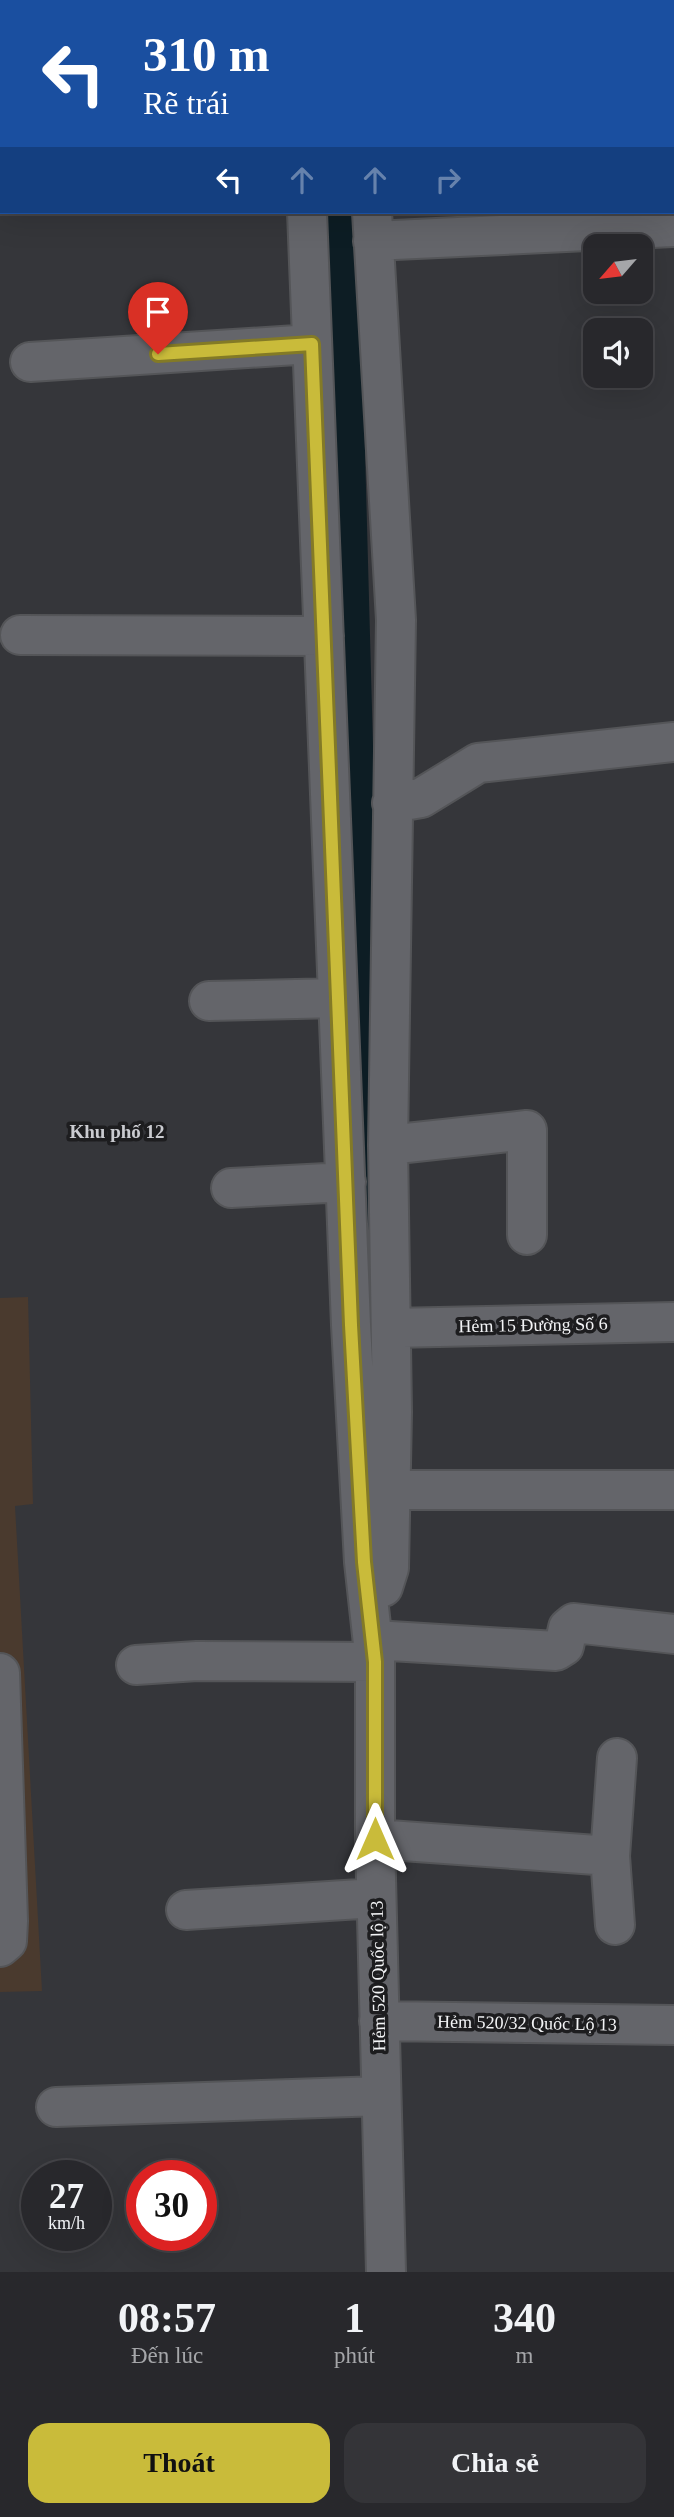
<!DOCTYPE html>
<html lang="vi">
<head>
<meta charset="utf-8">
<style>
  body { margin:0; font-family:Georgia,serif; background:#343438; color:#f1f3f6; height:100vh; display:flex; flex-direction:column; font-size:26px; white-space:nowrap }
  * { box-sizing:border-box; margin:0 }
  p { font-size:23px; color:#a5a6a9 }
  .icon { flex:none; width:38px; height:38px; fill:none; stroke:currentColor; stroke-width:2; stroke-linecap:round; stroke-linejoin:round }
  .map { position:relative; height:2272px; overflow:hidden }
  .side { display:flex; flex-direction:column; background:#28282c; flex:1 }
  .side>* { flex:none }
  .top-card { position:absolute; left:0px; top:0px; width:676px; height:214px; box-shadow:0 7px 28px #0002,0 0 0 2px #444448; background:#1a4fa0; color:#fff; overflow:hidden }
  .needle { width:46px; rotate:242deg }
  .fabs { position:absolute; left:583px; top:234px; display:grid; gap:14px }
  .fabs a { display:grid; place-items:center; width:70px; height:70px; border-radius:14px; background:#28282c; box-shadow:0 7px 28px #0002,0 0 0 2px #444448; font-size:35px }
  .speed { position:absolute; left:21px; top:2160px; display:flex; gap:14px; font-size:35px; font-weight:700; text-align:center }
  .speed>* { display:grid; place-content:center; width:91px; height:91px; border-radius:50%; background:#28282c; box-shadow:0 7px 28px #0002,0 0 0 2px #444448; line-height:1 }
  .speed small { font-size:18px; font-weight:400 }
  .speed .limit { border:10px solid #d22; background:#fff; color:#111 }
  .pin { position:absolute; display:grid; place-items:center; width:60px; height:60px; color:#fff; margin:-72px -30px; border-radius:50% 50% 50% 0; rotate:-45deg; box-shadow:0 0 7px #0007 }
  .pin .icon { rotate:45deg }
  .me { position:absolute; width:77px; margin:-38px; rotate:0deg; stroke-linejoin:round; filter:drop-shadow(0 0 5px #0008) }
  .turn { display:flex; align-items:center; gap:24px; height:147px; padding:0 28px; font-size:32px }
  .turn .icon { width:91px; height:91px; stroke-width:2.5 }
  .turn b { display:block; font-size:49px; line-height:60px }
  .lanes { display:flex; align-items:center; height:66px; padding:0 28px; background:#0003; justify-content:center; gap:35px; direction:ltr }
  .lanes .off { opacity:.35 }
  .eta { display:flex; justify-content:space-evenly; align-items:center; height:119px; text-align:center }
  .eta b { font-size:42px; font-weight:800; line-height:49px }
  .button { display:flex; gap:14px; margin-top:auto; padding:14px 28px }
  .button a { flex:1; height:80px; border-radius:21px; background:#c9bb3a; color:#111; font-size:28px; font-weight:800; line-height:80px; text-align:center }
  .button a+a { background:#343438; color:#f1f3f6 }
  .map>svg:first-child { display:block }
</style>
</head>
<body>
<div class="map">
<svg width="674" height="2272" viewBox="0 0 674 2272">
  <rect width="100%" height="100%" fill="#35363a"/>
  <!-- education -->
  <path fill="#4a3a2e" d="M28 1297 33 1504 15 1506 42 1991 0 1992V1298Z"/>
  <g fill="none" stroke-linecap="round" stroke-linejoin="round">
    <!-- canal -->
    <path stroke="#0d1d24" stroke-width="33" d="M332 0V2
      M342 212 372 1318"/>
    <!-- minor casing -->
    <g stroke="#545558" stroke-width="42">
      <path id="minor" d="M299 0V2
        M367 0V2
        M0 178H2
        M307 212 351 1325 364 1562 375 1662V1839L386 2272
        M372 212 396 620 388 1145 392 1412 389 1568 383 1587
        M373 241 674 227
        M30 362 312 344
        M20 635 324 636
        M392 803 421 798 478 763 674 742
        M209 1001 338 998
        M388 1145 527 1130V1235
        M231 1188 346 1182
        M391 1328 674 1322
        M391 1490H674
        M374 1640 556 1651 564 1646 568 1628 574 1623 674 1634
        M136 1665 197 1661 375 1662
        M0 1673 8 1921 7 1941 0 1947
        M375 1839 610 1856
        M186 1910 376 1898
        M615 1925 610 1856 617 1758
        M379 2021 674 2025
        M56 2107 381 2096"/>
    </g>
    <!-- minor -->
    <use href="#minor" stroke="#64656a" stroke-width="38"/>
  </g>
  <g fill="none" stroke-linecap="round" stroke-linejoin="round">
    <!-- route casing -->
    <g stroke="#837a26" stroke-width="18">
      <path id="route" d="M158 354 312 344 351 1325 364 1562 375 1662V1839"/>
    </g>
    <!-- route -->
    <use href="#route" stroke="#c9bb3a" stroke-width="12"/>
  </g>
  <g text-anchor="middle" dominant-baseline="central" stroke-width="7" stroke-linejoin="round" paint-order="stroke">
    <!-- street labels -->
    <g font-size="18" fill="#f3f4f6" stroke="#1d1d1f">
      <text transform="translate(533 1325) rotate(-1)">Hẻm 15 Đường Số 6</text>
      <text transform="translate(378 1976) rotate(-91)">Hẻm 520 Quốc lộ 13</text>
      <text transform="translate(527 2023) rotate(1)">Hẻm 520/32 Quốc Lộ 13</text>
    </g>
    <!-- neighbourhood labels -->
    <g font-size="19" font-weight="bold" fill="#cacbd0" stroke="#1d1d1f">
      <text x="117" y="1131">Khu phố 12</text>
    </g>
  </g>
</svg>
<div class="fabs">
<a><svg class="needle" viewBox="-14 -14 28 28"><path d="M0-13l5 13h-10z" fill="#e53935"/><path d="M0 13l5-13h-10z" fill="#a5a6a9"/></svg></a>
<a><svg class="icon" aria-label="sound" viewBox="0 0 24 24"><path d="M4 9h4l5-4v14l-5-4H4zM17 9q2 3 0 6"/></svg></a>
</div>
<div class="speed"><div>27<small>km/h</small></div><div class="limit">30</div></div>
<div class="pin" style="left:158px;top:354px;background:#d93025"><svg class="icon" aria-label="arrive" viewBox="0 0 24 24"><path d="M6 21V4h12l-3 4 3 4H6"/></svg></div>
<svg class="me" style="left:375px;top:1839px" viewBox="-20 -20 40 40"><path d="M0-17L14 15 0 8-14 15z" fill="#c9bb3a" stroke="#fff" stroke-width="4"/></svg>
<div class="top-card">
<div class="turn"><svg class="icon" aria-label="left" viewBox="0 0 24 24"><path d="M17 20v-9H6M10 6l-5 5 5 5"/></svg><div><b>310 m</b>Rẽ trái</div></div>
<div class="lanes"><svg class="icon" aria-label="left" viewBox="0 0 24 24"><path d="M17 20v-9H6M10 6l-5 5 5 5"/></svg><svg class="icon off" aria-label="ahead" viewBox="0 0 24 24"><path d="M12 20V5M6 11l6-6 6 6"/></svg><svg class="icon off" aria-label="ahead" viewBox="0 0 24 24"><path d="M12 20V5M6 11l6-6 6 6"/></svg><svg class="icon off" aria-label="right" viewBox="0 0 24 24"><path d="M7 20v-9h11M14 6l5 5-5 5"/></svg></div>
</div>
</div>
<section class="side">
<div class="eta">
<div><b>08:57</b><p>Đến lúc</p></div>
<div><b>1</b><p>phút</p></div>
<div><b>340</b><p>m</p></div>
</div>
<div class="button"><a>Thoát</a><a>Chia sẻ</a></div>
</section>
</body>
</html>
